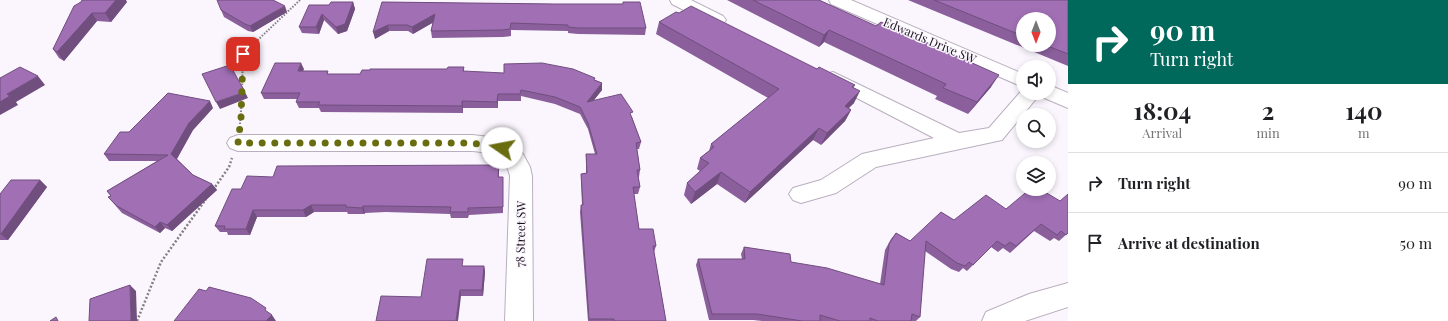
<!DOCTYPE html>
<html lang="en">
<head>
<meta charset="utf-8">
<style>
  body { margin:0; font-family:"Playfair Display",serif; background:#f6f6f6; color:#202124; height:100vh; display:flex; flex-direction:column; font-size:15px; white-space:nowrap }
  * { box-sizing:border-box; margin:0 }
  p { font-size:13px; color:#757577 }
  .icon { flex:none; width:22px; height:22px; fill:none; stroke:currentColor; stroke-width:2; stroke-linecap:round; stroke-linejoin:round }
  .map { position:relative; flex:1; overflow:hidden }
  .side { display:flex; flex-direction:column; background:#fff; width:380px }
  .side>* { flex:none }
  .hud { background:#00695c; color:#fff; overflow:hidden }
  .needle { width:26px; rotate:180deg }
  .buttons { position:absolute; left:1016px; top:12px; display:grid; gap:8px }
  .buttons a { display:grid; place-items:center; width:40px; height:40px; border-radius:50%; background:#fff; box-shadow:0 2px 6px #0003; font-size:20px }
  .pin { position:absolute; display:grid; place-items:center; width:34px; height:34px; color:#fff; margin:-17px; border-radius:8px; box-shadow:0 2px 6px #0006 }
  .me { position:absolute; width:44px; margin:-22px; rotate:282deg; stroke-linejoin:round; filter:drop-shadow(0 0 3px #0008) }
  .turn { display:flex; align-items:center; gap:14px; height:84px; padding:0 16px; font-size:18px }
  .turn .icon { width:52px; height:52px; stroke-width:2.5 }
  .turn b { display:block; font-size:28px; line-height:34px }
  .eta { display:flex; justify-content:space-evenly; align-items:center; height:68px; text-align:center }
  .eta b { font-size:24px; font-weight:700; line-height:28px }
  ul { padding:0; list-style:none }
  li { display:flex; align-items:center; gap:12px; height:60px; padding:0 16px; border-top:1px solid #e0e0e0 }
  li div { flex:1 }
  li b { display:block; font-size:15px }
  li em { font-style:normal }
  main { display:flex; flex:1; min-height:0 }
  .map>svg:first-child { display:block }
</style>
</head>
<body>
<main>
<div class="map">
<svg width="1068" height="321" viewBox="0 0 1068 321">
  <rect width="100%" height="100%" fill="#fbf6fe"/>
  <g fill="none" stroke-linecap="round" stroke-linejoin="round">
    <!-- minor casing -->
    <g stroke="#baaebf" stroke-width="2">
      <path id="minor" d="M670 0H691L723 16 726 20 723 24 717 25 711 24 672 4Z
        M829 0H851L1023 74V87L831 4Z
        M833 72 959 133 989 128 1023 89V93H1049V85L1068 93V108L1042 97 1040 94 1002 140 876 167 836 193 801 203 793 200 789 194 793 188 821 180 862 154 934 138 826 82 823 78 826 74Z
        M238 135H472L490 137 512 144 523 154 530 167 532 176 533 321H505L510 176C505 154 492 153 472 151H238L230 148 227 143 230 138Z
        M1068 283V307L1025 321H982L986 312 1029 294Z"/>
    </g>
    <!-- path-far1 -->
    <path stroke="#847f86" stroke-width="2" stroke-dasharray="1.5 1.5" stroke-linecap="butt" d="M242 91 243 54 300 0
      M240 124 242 98"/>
    <!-- path -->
    <path stroke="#847f86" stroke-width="2.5" stroke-dasharray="2 2" stroke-linecap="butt" d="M213 190 229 167 232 158
      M137 321 161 262 206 199"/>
    <!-- minor -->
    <use href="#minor" fill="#fff" fill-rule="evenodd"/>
  </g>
  <!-- wall -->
  <path fill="#8a5f9b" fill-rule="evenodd" d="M727 0H819L991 87 968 114 935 99 937 96 824 42 819 47Z
    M908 0H1068V66ZM1023 19 1049 45H1023Z
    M81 2H127L111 22 97 21 64 61 59 58 53 49Z
    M353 2 355 9 347 31 338 34 324 20 319 34 302 33 299 27 329 5Z
    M382 2 555 4H623V2L646 28 645 35 578 34 568 33V31L511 30V36L503 37 432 38 431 31 433 22 413 34 408 31H389L375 39Z
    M221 10 287 12 253 32 248 31 224 17Z
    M679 13 817 69 855 85 853 88 854 103 849 108 851 110 845 121 821 145 813 140 745 203 717 184 691 204 684 195 687 183 700 171 697 169 700 158 709 151 711 144 768 98 656 34 659 22Z
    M464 67V72L595 80 602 83V90L593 101 632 117 641 142 639 149H637L640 170 639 177H638L640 187 638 194H634L639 229 656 246 654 252 666 321H588L580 212 581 205H582L581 180V174L586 173V154H595L588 129 580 114 555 104 521 96V101H498V108H463V113L321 112 319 108H299L296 102 297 99H264L261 93 304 69 303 71 329 74H360L447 69Z
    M213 108 193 130 177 159 193 175 212 184 217 190 172 231 165 228 160 233 122 213 108 197 111 196 107 191 157 161H109L104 154 129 132Z
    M499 171V177H503V213L469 215 468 218H451L450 214 386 212 365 213 364 214H348L347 212H314L306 217H257L250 235H228L227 232H220L215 226 241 189 273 177Z
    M40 180 47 187 8 240H0V194Z
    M1006 209 1068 233 1059 241 1054 238 1050 241 1034 231 1010 253 1003 248 998 252 991 247 967 271 963 268 959 272 951 269 925 251 920 317 916 321H762L753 320H709L696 265 698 259H742L741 254 744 247 791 262 880 284 885 250 891 239 896 233 910 241 954 220Z
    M464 266H484L485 272 483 296H461L421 297Z"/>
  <!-- shaded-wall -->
  <path fill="#704e7e" d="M116 0H126L127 2 111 22 105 13Z
    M353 2 355 9 347 31 338 34 336 27Z
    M285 6 287 12 253 32 250 26Z
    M92 13 97 21 64 61 57 52Z
    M322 14 324 20 319 34 316 27Z
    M435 14 436 21 413 34 412 27Z
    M388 25 389 31 375 39 373 32Z
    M829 30 824 42 819 47 824 35Z
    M301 63 304 69 300 77 298 71Z
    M999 75 991 87 968 114 977 102Z
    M38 76 45 85 16 102 18 105 0 115V102L7 94Z
    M602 83V90L587 109V102Z
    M860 91 854 103 838 117 845 106Z
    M245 92 248 98 220 109 216 102Z
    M498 94V108L497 102Z
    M210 101 213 108 193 130 176 160 171 154 189 123Z
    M462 101 463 108V113L462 106Z
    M851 110 845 121 821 145 827 133Z
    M819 128 813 140 745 203 750 192Z
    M721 172 717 184 691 204 695 192Z
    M40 180 47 187 8 240 1 234Z
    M212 184 217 190 172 231 167 225Z
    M311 205 314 212 306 217 303 210Z
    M363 206 365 213 364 214 362 208Z
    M253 210 257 217 250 235 246 229Z
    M160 222 165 228 160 233 155 227Z
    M484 266 485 272 483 296 482 290Z
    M130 285 136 291 137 321H131Z
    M460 290 461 296 458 321H456Z
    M272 315 276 321H266Z"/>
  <!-- building -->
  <path fill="#a06fb4" stroke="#704e7e" d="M82 0H116L105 13H92L57 52 53 49 74 6 81 2Z
    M217 0H273L285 6 250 26 245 24 221 10Z
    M753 0H819L876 26 881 22 999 75 977 102 943 88 946 84 829 30 824 35Z
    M934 0H1068V54L1045 45H1049V19H1023V36Z
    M331 2H353L345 24 336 27 322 14 316 27H299L309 5H329Z
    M382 2 555 4H623V2H640L646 28H578L568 27V25L511 23 510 29 502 30 431 31 435 14 412 27 407 25H388L373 32Z
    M691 6 817 69 819 67 855 85 852 87 860 91 845 106 851 110 827 133 819 128 750 192 721 172 695 192 687 183 709 163 700 158 714 147 711 144 779 89 659 22 676 12 679 13Z
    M275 63H301L298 71H328L327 74H360L362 70H370V69H447L448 67H464L463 71 504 73V64L542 63 573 69 595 78 594 80 602 83 587 102 621 94 633 112 630 113 641 142 636 143 640 170H637L640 187H633L639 229H653L656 246H653L666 321H614V319H589L581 205H583L581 174 587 173 586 154H597L588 123 580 107 555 97 521 90 520 94H498L497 102 462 101V106L318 105 320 102H296L300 93H261Z
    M230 65 245 92 216 102 202 74Z
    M20 67 38 76 7 94 10 96 0 102V78Z
    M168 93 210 101 189 123 171 154 193 175 212 184 167 225 160 222 155 227 117 206 108 197 111 196 107 191 168 155 104 154 120 132H129Z
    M499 165 498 177H503V207L468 208V212H450L451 207 384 206H363L362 208 346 207V205H311L303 210H253L246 229H224L225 226H215L232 189H241L247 176 273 177 277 166Z
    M11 180H40L1 234H0V194Z
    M1030 189H1040L1060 201 1068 194V233L1066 235 1061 231 1057 235 1041 224 1016 246 1010 242 1005 246 997 241 973 265 969 262 965 266 957 263 926 241 920 317 912 314 911 321H878L870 318V321H840L820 315V321H802L757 314H712L698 259H745L744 247 790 254 791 262 827 268 884 285 889 244 896 233 910 241 941 212 954 220 986 195 1006 209Z
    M427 259H463L462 266H484L482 290H460L456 321H376L381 296 421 297Z
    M130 285 131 321H89L90 299Z
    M209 287 251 298 266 308 265 310 272 315 266 321H174L199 289 206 291Z
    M56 317 58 321H50Z"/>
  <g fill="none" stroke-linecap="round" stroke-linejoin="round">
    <!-- route -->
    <path stroke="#696d10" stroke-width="7" stroke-dasharray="0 12.6" d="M243 54 241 118 238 143H472L502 148"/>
  </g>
  <g text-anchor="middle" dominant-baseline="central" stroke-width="3" stroke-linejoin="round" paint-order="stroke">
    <!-- street labels -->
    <g font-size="12" fill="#171219" stroke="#fbf6fe">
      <text transform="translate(930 40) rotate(23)">Edwards Drive SW</text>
      <text transform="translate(520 234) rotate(-89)">78 Street SW</text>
    </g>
  </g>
</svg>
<div class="buttons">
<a><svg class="needle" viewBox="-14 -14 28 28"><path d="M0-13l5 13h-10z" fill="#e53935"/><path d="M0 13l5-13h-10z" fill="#757577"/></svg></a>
<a><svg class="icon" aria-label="sound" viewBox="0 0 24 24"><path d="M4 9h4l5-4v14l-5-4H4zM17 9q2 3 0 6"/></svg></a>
<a><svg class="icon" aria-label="search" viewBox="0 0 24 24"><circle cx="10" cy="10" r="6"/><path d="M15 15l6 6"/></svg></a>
<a><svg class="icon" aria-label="layers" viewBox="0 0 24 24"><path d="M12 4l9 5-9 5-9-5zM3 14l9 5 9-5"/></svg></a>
</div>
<div class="pin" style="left:243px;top:54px;background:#d93025"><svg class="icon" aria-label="arrive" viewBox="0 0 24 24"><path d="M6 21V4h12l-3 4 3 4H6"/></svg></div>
<svg class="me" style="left:502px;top:148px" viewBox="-20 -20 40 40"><circle r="19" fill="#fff"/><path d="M0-13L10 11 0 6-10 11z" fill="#696d10"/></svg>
</div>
<section class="side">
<div class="hud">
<div class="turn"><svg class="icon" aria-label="right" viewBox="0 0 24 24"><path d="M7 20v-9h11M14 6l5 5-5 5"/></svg><div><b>90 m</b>Turn right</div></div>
</div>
<div class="eta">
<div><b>18:04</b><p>Arrival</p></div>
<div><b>2</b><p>min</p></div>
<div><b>140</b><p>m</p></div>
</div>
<ul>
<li><svg class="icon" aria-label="right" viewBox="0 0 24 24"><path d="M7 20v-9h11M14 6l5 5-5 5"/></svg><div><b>Turn right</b></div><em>90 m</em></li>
<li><svg class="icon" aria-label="arrive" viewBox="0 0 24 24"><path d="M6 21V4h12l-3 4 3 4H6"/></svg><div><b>Arrive at destination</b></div><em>50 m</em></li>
</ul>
</section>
</main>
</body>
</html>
